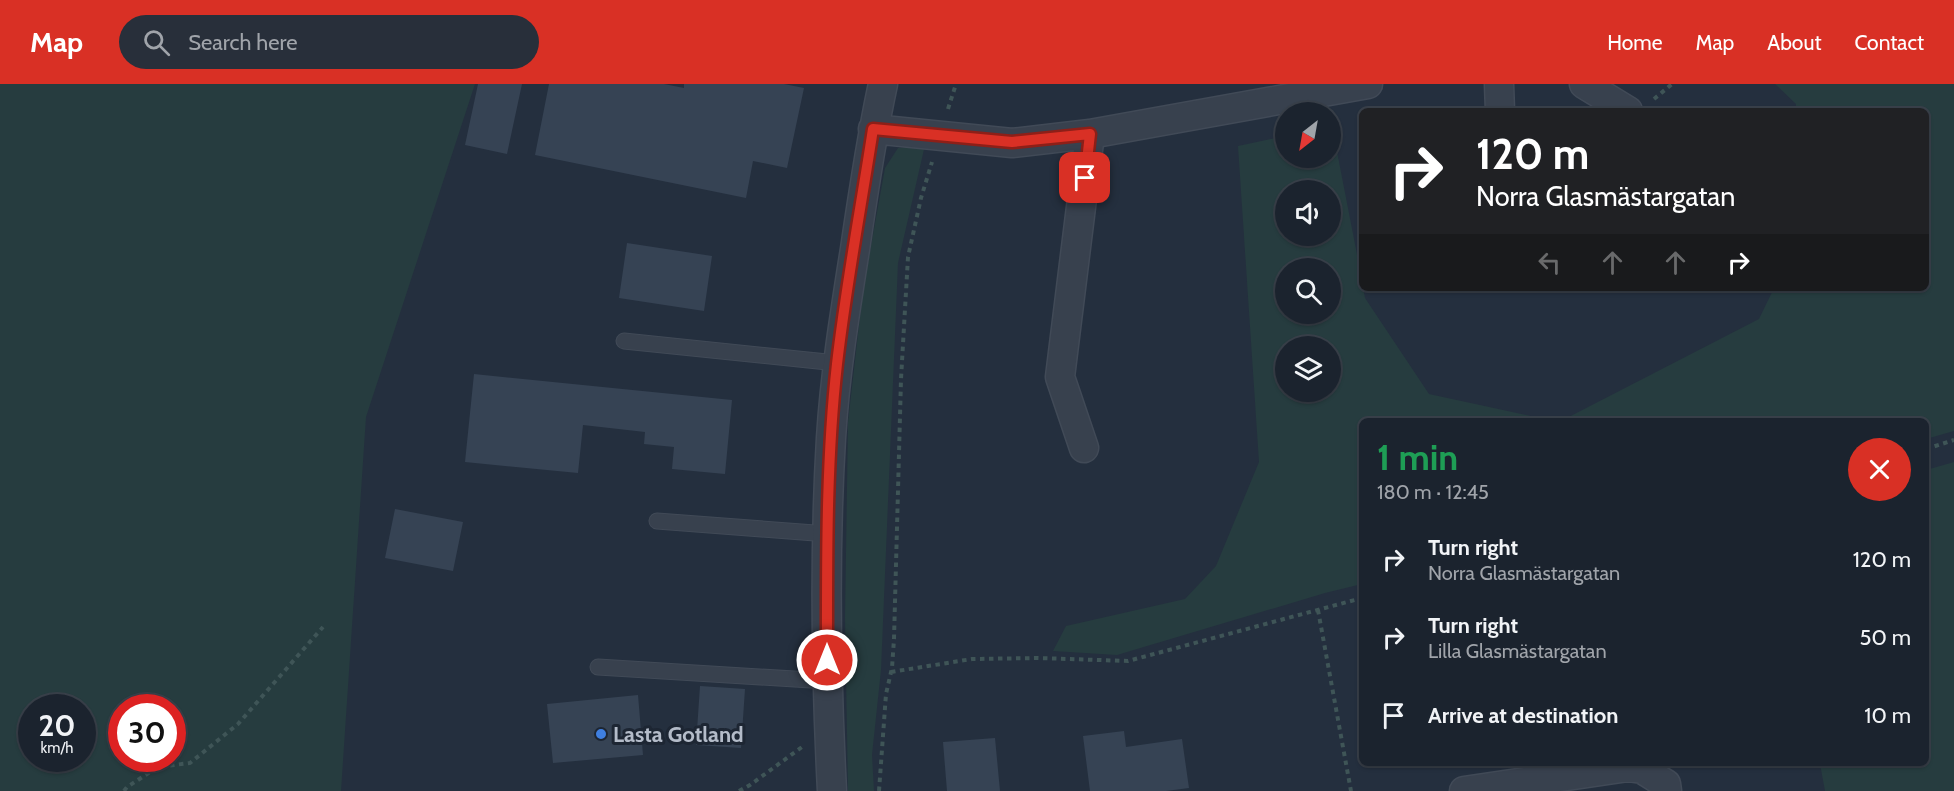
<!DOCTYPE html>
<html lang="en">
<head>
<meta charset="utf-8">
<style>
  body { margin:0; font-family:Cabin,sans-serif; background:#282f3a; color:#f1f3f6; height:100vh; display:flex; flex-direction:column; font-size:22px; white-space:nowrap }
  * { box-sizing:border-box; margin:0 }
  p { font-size:20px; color:#a0a4aa }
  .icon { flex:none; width:33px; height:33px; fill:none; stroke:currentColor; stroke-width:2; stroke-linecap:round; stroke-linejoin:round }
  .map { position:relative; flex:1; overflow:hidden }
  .side { position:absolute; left:1359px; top:334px; width:570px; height:348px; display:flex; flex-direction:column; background:#1b232e; border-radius:9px; box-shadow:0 2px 4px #0004,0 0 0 2px #39404a }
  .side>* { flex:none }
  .banner { position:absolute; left:1359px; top:24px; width:570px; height:183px; border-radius:9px; box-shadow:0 2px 4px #0004,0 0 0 2px #39404a; background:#202124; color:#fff; overflow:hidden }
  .needle { width:39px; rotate:211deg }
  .controls { position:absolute; left:1275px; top:18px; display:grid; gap:12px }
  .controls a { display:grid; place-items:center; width:66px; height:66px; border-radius:50%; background:#1b232e; box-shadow:0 2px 4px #0004,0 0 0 2px #39404a; font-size:30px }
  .speed { position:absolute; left:18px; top:610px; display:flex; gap:12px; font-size:30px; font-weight:700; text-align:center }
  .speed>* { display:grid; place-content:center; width:78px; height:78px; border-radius:50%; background:#1b232e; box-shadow:0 2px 4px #0004,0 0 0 2px #39404a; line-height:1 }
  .speed small { font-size:15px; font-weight:400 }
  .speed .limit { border:9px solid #d22; background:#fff; color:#111 }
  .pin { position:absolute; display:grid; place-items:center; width:51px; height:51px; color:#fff; margin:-26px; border-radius:12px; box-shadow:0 3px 9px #0006 }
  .me { position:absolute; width:66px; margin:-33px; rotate:0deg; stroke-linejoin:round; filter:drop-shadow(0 0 4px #0008) }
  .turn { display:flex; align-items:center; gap:21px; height:126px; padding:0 18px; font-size:27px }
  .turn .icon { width:78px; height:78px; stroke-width:2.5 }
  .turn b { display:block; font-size:42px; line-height:51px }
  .lanes { display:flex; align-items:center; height:57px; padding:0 18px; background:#0003; justify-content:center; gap:30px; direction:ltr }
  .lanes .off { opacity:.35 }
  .round { display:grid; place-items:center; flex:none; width:63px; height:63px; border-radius:32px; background:#282f3a }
  .summary { display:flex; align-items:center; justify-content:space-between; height:102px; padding:0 18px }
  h1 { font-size:36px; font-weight:800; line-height:45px; color:#1e9e55 }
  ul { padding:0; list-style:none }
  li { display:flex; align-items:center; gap:18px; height:78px; padding:0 18px }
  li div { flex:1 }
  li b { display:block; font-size:22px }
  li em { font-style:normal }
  header { display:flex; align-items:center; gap:36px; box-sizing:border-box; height:84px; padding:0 30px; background:#d93025; color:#fff }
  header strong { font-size:28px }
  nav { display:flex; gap:33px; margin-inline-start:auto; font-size:21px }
  .search { width:420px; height:54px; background:#282f3a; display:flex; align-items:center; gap:15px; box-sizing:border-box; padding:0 21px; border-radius:33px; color:#a0a4aa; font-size:22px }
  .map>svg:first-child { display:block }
</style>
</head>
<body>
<header>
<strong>Map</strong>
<div class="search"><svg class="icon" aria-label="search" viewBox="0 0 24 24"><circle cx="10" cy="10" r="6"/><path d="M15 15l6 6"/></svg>Search here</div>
<nav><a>Home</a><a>Map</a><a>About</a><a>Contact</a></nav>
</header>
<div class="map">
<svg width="1954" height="707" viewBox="0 0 1954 707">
  <rect width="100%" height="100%" fill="#242f3e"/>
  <!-- green -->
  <path fill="#263c3f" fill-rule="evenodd" d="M0 0H475L366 333 341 707H0ZM32 624H82V675H32ZM122 624H172V675H122Z
    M1775 0H1954V347L1926 355V338L1561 337 1759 235 1774 204H1926V27H1796V20Z
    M1330 42H1332L1362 196V204H1363L1365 214 1429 310 1554 337 1362 338V500L1325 509 1117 571 1053 567 1066 542 1185 515 1216 482 1259 378 1238 62 1285 52 1286 74H1330ZM1330 106V152H1286V106ZM1330 184V230H1286V184ZM1330 262V308H1286V262Z
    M925 61 898 179 881 586 872 671 874 707H848L845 534 848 338 863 206 885 84 898 64Z
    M1954 378V707H1825L1820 680H1926V386Z"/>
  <!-- building -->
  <path fill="#364354" d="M478 0H522L507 70 465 61Z
    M549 0H664L684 4V0H784L804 4 787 84 753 77 746 114 535 71Z
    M627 159 712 172 704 227 619 214Z
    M474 290 732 316 725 390 672 385 674 363 644 360 645 348 583 341 578 389 465 378Z
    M395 425 463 438 453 487 385 474Z
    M700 602 745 605 741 664 696 661Z
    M638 611 643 671 553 679 547 620Z
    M1124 647 1126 663 1182 655 1189 704 1166 707H1090L1083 652Z
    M995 654 1000 707H947L943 658Z"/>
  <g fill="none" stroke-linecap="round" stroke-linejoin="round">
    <!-- lane casing -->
    <g stroke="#414a57" stroke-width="17">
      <path id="lane" d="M624 257 837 279
        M657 437 828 450
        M598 583 827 597"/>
    </g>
    <!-- street casing -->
    <g stroke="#414a57" stroke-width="31">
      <path id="street" d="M1499 0 1500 27
        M1584 0 1628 27
        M873 45 1012 59 1090 50 1368 0
        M1084 364 1060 293 1090 50
        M832 707C826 590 824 471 831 354 835 290 845 228 855 165 863 110 871 55 883 0
        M1464 707 1628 683 1642 685 1666 700 1667 707"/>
    </g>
    <!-- path -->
    <path stroke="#3f5557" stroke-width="4" stroke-dasharray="4.5 4.5" stroke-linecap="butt" d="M1654 15 1672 0
      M948 25 956 0
      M1926 365 1954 356
      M1318 526 1351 707
      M891 588 972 575 1038 574 1128 577 1362 514
      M124 707 127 703 158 683 190 679 238 640 323 543
      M739 707 750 701 802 663
      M879 707 886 610 892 584 894 555 901 295 908 173 921 114 932 78"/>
    <!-- lane -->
    <use href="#lane" stroke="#38414e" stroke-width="15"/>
    <!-- street -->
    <use href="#street" stroke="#38414e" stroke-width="28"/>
  </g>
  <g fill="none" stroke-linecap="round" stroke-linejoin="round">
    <!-- route casing -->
    <g stroke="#8d1f18" stroke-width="15">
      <path id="route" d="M827 576C827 477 826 378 837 280 846 201 861 123 873 45L1012 58 1090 50 1085 94"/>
    </g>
    <!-- route -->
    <use href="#route" stroke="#d93025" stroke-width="10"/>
  </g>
  <!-- markers -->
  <circle fill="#3f7fe0" stroke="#1d2633" stroke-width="2" cx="601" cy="650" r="6"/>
  <g text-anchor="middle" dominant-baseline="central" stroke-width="6" stroke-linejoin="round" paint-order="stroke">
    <!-- poi labels -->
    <g font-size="22" font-weight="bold" fill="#b4bcc9" stroke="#1d2633" text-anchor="start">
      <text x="613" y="650">Lasta Gotland</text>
    </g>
  </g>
</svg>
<div class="controls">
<a><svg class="needle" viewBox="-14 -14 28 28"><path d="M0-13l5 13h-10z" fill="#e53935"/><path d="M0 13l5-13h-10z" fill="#a0a4aa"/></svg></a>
<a><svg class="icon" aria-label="sound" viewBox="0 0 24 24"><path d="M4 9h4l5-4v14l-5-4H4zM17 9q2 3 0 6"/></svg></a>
<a><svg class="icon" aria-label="search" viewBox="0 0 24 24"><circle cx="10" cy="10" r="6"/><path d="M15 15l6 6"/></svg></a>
<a><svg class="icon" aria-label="layers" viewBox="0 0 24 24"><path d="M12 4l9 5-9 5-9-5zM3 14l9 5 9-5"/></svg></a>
</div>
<div class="speed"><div>20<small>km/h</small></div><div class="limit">30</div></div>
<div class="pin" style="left:1085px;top:94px;background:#d93025"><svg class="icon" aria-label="arrive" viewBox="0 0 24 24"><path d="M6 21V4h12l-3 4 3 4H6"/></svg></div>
<svg class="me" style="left:827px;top:576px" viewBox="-20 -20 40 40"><circle r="17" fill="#d93025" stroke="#fff" stroke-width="3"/><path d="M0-11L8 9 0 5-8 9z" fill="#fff"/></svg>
<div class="banner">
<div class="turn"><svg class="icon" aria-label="right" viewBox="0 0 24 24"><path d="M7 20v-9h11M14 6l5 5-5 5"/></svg><div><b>120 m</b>Norra Glasmästargatan</div></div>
<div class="lanes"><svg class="icon off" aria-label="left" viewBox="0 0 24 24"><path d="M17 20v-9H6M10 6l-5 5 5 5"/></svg><svg class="icon off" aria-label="ahead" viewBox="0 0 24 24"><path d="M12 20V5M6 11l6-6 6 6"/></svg><svg class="icon off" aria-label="ahead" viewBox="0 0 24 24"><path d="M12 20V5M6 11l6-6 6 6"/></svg><svg class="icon" aria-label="right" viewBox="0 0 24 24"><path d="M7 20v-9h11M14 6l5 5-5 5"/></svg></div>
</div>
<section class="side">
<div class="summary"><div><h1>1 min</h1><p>180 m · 12:45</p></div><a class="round" style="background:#d93025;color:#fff"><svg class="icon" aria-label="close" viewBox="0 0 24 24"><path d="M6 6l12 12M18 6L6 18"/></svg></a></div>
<ul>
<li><svg class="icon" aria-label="right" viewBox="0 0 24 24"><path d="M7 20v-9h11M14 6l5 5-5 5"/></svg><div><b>Turn right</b><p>Norra Glasmästargatan</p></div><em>120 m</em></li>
<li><svg class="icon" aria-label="right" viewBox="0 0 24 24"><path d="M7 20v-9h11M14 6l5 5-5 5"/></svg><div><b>Turn right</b><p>Lilla Glasmästargatan</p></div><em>50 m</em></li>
<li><svg class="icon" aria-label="arrive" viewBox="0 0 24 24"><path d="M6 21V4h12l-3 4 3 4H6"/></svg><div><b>Arrive at destination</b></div><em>10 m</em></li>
</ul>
</section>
</div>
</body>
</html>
